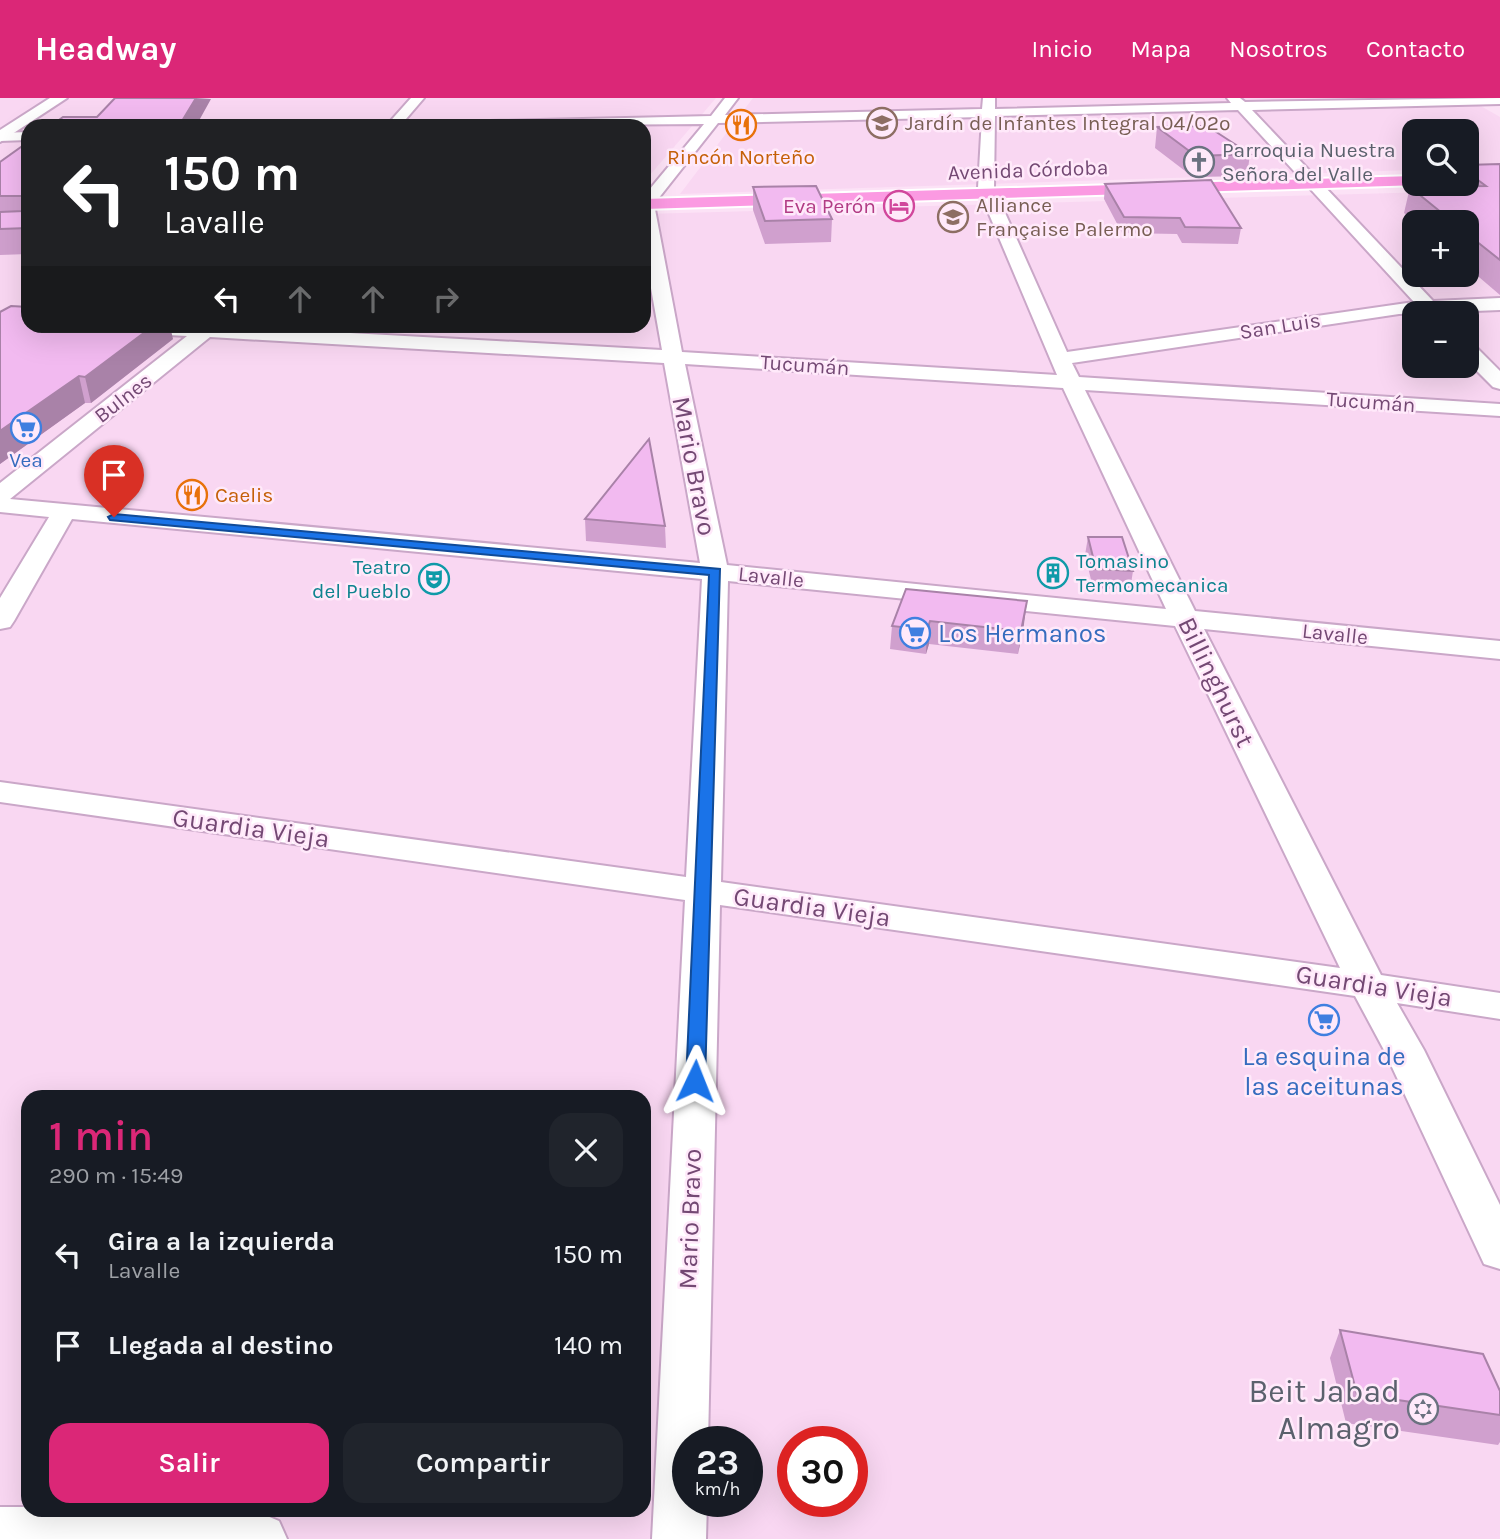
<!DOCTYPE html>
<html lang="es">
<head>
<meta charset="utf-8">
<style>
  body { margin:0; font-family:Karla,sans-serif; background:#20242c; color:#f1f3f6; height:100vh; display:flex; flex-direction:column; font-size:26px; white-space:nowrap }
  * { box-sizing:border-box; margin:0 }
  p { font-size:23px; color:#9ea1a6 }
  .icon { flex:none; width:38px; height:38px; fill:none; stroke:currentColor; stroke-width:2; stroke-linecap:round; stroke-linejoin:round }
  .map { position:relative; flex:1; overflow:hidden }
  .side { position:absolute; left:21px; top:992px; width:630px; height:427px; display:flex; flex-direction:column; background:#171b24; border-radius:21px; box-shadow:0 7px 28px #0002 }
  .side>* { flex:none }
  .banner { position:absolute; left:21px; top:21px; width:630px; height:214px; border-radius:21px; box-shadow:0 7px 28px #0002; background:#202124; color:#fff; overflow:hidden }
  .fabs { position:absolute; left:1402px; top:21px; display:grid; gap:14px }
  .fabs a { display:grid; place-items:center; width:77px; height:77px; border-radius:14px; background:#171b24; box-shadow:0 7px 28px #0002; font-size:35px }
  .speed { position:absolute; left:672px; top:1328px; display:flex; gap:14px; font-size:35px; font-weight:700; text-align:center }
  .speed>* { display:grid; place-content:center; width:91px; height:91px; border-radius:50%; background:#171b24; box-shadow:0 7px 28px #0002; line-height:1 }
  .speed small { font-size:18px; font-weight:400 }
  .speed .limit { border:10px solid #d22; background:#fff; color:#111 }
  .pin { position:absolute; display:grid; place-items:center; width:60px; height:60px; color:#fff; margin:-72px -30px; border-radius:50% 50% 50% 0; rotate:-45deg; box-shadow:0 0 7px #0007 }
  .pin .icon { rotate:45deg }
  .me { position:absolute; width:77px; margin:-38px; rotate:2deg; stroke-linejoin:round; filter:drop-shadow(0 0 5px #0008) }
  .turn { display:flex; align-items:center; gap:24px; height:147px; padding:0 28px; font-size:32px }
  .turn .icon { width:91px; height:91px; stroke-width:2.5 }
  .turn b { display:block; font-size:49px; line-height:60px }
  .lanes { display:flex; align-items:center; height:66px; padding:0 28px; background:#0003; justify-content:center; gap:35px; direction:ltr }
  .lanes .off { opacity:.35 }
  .round { display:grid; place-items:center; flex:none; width:74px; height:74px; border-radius:21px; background:#20242c }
  .summary { display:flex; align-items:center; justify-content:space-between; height:119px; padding:0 28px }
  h1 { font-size:42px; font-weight:600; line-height:52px; color:#db2777 }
  .cta { display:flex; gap:14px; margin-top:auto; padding:14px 28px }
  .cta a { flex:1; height:80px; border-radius:21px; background:#db2777; color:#fff; font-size:28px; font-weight:600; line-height:80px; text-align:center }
  .cta a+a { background:#20242c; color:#f1f3f6 }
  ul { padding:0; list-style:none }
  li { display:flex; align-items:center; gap:21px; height:91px; padding:0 28px }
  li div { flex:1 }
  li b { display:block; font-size:26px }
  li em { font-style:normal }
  header { display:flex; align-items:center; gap:42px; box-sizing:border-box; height:98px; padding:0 35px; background:#db2777; color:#fff }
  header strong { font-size:33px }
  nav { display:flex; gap:38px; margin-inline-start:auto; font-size:24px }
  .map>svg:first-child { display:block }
</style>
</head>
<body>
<header>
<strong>Headway</strong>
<nav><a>Inicio</a><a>Mapa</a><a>Nosotros</a><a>Contacto</a></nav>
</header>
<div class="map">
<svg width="1500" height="1441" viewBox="0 0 1500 1441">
  <rect width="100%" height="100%" fill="#fce2f6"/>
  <!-- residential -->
  <path fill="#f9d7f2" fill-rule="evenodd" d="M0 0H716L644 84V28H28V119L0 120Z
    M753 0H1467L1500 19V69L1467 70 1466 33H1414V72L680 96Z
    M1500 92V1441H0V140L28 139V228H644V116ZM1414 124H1466V177H1414ZM1414 215H1466V268H1414ZM28 999H644V1412H28ZM688 1344H747V1404H688ZM793 1344H852V1404H793Z"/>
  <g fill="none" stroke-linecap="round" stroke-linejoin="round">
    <!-- minor casing -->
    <g stroke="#caa7c8" stroke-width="4">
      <path id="minor" d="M411 0H424L400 28H386Z
        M725 0H738L725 17 982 11 983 0H995V11L1231 5 1227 0H1240L1245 4 1500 0V6L1252 12 1433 203 1500 200V212L1399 216 1072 265 1079 279 1500 306V318L1085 292 1195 513 1500 543V561L1204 531 1381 877 1500 895V921L1397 905 1424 952 1500 1107V1171L1484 1166 1384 952 1355 898 720 807 708 1344H688V1404H707L706 1441H652L685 802 0 704V684L686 779 702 481 72 421 14 523 10 529 0 531V500L49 419 0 414V385L187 238 110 234 103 232 101 228H221L662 252 644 151V98L704 26 442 28 449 24 711 18ZM1238 12 1414 204 1067 254 994 90 995 18ZM982 19 978 90 1057 277 682 254 654 106 718 25ZM210 239 664 265 700 465 10 401ZM685 266 1063 290 1166 511 727 467ZM728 483 1175 528 1340 870 721 784Z
        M28 34V42L0 43V35Z
        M1466 244 1473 246 1500 273V291L1493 289 1466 262Z
        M0 1409H28V1412L260 1415 279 1423 287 1441H0Z"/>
    </g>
    <!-- tertiary casing -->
    <g stroke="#caa7c8" stroke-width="4">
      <path id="tertiary" d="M50 0H67L0 44V32Z"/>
    </g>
    <!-- primary casing -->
    <g stroke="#fff" stroke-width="4">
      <path id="primary" d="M1414 78V86L1420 87 644 111V101Z"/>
    </g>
    <!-- minor -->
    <use href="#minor" fill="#fff" fill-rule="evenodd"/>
    <!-- tertiary -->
    <use href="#tertiary" fill="#fff" fill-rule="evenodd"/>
    <!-- primary -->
    <use href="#primary" fill="#fb9ae2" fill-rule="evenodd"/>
  </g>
  <!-- wall -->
  <path fill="#d0a0ce" d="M1157 29 1250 56 1247 78 1193 79 1155 50Z
    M28 44V156L0 157V64Z
    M1500 66V197L1466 168V124H1415L1404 115 1410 89 1453 88V86H1466V67Z
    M1105 86 1241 130 1238 146 1182 145 1177 136 1122 135 1104 101Z
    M753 89 832 121 831 144 765 146 753 112Z
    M0 214 173 241 91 305H85L0 366Z
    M585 421 665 428 666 450 586 443Z
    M1088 439 1133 473 1130 492 1093 490 1085 457Z
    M906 491 1024 526 1018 556 929 546 926 556 890 551 892 528Z
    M1340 1232 1500 1293V1344L1498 1347 1346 1325 1330 1260Z"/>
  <!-- shaded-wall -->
  <path fill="#a982a8" d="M196 0 211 1 196 28H179Z
    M153 228H170L173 241 91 305 85 279Z
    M79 278 85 305 0 366V333Z
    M1027 503 1024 526 1018 556 1021 533Z
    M930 523 929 546 926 556 927 532Z"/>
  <!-- building -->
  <path fill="#f2baf0" stroke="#a982a8" stroke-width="2" d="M115 0H196L179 28H51L63 19H97Z
    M1207 28 1250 56 1196 58 1157 29Z
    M28 44V130L0 131V114L23 113 24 98H0V64Z
    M1500 66V162L1466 135V124H1453L1410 89 1486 88 1466 73V67Z
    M1211 82 1241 130 1185 129 1180 120 1124 119 1105 86Z
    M816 88 832 121 765 123 753 89Z
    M11 208 28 209V228H153L85 279 79 278 0 333V214Z
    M649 341 665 428 585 421Z
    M1088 439H1122L1133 473 1096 471Z
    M906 491 1027 503 1021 533 930 523 927 532 892 528Z
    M1340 1232 1483 1256 1500 1293V1317L1357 1296Z"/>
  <!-- route -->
  <path fill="#1a73e8" stroke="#114b97" stroke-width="2" d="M114 416 720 471 705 983 702 988H689L686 983 709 477 110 422 108 419Z"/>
  <!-- icons -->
  <defs>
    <g id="school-ring" transform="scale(1.575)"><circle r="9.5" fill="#ffe9fa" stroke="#8d6e63" stroke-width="1.5"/><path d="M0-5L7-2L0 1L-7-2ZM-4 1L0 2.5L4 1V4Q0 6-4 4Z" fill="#8d6e63"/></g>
    <g id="restaurant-ring" transform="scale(1.575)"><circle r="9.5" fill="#ffe9fa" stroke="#e8710a" stroke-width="1.5"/><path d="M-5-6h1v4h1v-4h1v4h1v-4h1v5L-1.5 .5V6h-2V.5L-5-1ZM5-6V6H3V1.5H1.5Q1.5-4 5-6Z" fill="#e8710a"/></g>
    <g id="church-ring" transform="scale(1.575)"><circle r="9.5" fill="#ffe9fa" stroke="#6b7280" stroke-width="1.5"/><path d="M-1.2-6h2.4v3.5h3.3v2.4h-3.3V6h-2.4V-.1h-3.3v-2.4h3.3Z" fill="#6b7280"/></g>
    <g id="hotel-ring" transform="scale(1.575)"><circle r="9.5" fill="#ffe9fa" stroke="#d1479c" stroke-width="1.5"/><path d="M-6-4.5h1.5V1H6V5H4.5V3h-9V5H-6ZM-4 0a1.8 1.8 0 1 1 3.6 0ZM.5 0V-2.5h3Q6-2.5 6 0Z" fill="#d1479c"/></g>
    <g id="university-ring" transform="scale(1.575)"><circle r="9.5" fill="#ffe9fa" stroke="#8d6e63" stroke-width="1.5"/><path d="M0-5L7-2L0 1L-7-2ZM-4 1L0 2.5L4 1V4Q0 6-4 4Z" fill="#8d6e63"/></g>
    <g id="supermarket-ring" transform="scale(1.575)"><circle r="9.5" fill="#ffe9fa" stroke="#3f7fe0" stroke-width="1.5"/><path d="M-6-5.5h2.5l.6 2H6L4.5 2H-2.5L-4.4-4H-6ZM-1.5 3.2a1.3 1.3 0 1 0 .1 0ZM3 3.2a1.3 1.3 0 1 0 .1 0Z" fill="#3f7fe0"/></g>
    <g id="building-ring" transform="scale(1.575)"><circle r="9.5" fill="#ffe9fa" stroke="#0f9aa8" stroke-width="1.5"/><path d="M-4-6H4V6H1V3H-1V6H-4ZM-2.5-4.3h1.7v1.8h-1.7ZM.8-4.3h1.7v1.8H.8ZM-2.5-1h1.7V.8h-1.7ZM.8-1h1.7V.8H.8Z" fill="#0f9aa8"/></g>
    <g id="theatre-ring" transform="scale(1.575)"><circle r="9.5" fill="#ffe9fa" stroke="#0f9aa8" stroke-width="1.5"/><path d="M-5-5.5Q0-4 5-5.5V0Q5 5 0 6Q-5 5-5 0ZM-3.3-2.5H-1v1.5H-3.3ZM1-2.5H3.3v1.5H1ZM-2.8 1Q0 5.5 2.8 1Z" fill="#0f9aa8"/></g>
    <g id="synagogue-ring" transform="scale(1.575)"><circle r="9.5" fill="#ffe9fa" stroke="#6b7280" stroke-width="1.5"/><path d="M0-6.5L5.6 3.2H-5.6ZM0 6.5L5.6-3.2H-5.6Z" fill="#6b7280"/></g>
  </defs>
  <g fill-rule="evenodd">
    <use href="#school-ring" x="882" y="25"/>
    <use href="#restaurant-ring" x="741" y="27"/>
    <use href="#church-ring" x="1199" y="64"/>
    <use href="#hotel-ring" x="899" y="108"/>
    <use href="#university-ring" x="953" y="119"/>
    <use href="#supermarket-ring" x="26" y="330"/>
    <use href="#restaurant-ring" x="192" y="397"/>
    <use href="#building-ring" x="1053" y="475"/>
    <use href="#theatre-ring" x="434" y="481"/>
    <use href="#supermarket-ring" x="915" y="535"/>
    <use href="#supermarket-ring" x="1324" y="922"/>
    <use href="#synagogue-ring" x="1423" y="1311"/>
  </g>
  <g text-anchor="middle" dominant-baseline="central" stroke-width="5" stroke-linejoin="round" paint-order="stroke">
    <!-- far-education labels -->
    <g font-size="21" fill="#785e54" stroke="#ffe9fa" text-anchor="start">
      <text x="905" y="25">Jardín de Infantes Integral 04/02º</text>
      <text x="976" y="107">Alliance<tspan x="976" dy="24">Française Palermo</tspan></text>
    </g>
    <!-- far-worship labels -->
    <g font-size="21" fill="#5b616d" stroke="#ffe9fa" text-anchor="start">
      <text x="1222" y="52">Parroquia Nuestra<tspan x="1222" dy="24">Señora del Valle</tspan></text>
    </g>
    <!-- far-food labels -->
    <g font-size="21" fill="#c56008" stroke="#ffe9fa">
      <text x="741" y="59">Rincón Norteño</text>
      <text x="215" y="397" text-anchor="start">Caelis</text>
    </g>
    <!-- far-street labels -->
    <g font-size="21" fill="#744974" stroke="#ffe9fa">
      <text transform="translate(1028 72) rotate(-2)">Avenida Córdoba</text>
      <text transform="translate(1280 228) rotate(-9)">San Luis</text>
      <text transform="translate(805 267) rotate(4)">Tucumán</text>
      <text transform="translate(123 300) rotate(-38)">Bulnes</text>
      <text transform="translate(1371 304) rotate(4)">Tucumán</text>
      <text transform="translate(771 479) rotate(6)">Lavalle</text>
      <text transform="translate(1335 536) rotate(6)">Lavalle</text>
    </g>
    <!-- far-hotel labels -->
    <g font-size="21" fill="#b23c85" stroke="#ffe9fa" text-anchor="end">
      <text x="876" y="108">Eva Perón</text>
    </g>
    <!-- far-shop labels -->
    <g font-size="21" fill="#366cbe" stroke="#ffe9fa">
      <text x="26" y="362">Vea</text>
    </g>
    <!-- far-culture labels -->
    <g font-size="21" fill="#0d838f" stroke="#ffe9fa" text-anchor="start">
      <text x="1076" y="463">Tomasino<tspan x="1076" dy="24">Termomecanica</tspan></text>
      <text x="411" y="469" text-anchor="end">Teatro<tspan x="411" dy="24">del Pueblo</tspan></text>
    </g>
    <!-- street labels -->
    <g font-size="26" fill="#744974" stroke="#ffe9fa">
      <text transform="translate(694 368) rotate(79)">Mario Bravo</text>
      <text transform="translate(1216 584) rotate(64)">Billinghurst</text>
      <text transform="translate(251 730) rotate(8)">Guardia Vieja</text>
      <text transform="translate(812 809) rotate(8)">Guardia Vieja</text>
      <text transform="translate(1374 888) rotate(9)">Guardia Vieja</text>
      <text transform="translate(690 1121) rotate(-88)">Mario Bravo</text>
    </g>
    <!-- shop labels -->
    <g font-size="26" fill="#366cbe" stroke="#ffe9fa" text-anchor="start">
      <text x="938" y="535">Los Hermanos</text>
      <text x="1324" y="958" text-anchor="middle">La esquina de<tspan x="1324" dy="30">las aceitunas</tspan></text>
    </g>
    <!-- near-worship labels -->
    <g font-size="32" fill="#5b616d" stroke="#ffe9fa" text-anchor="end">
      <text x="1400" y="1293">Beit Jabad<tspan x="1400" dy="37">Almagro</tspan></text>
    </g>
  </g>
</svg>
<div class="fabs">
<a><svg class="icon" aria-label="search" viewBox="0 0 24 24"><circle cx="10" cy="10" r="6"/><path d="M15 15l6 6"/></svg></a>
<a>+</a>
<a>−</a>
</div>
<div class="speed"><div>23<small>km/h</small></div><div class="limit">30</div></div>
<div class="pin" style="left:114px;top:419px;background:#d93025"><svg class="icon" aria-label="arrive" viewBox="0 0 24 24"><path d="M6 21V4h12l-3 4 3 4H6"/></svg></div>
<svg class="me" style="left:695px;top:983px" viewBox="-20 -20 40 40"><path d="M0-17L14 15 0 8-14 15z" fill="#1a73e8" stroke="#fff" stroke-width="4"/></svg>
<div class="banner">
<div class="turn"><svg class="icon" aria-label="left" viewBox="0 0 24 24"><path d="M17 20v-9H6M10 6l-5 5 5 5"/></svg><div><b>150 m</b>Lavalle</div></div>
<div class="lanes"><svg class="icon" aria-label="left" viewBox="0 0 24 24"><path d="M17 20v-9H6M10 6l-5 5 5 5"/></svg><svg class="icon off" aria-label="ahead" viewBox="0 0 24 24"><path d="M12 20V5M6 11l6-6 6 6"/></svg><svg class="icon off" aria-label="ahead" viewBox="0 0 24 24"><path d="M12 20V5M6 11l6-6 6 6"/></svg><svg class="icon off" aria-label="right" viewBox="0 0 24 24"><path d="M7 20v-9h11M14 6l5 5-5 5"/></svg></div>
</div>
<section class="side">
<div class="summary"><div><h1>1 min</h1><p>290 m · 15:49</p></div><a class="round"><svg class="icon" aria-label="close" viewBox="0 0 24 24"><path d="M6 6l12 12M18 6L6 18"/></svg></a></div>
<ul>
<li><svg class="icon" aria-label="left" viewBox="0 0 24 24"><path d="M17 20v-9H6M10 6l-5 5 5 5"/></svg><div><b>Gira a la izquierda</b><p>Lavalle</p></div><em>150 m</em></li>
<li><svg class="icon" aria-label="arrive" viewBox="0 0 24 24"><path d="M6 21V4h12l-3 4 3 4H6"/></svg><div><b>Llegada al destino</b></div><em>140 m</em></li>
</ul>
<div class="cta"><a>Salir</a><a>Compartir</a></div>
</section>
</div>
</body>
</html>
